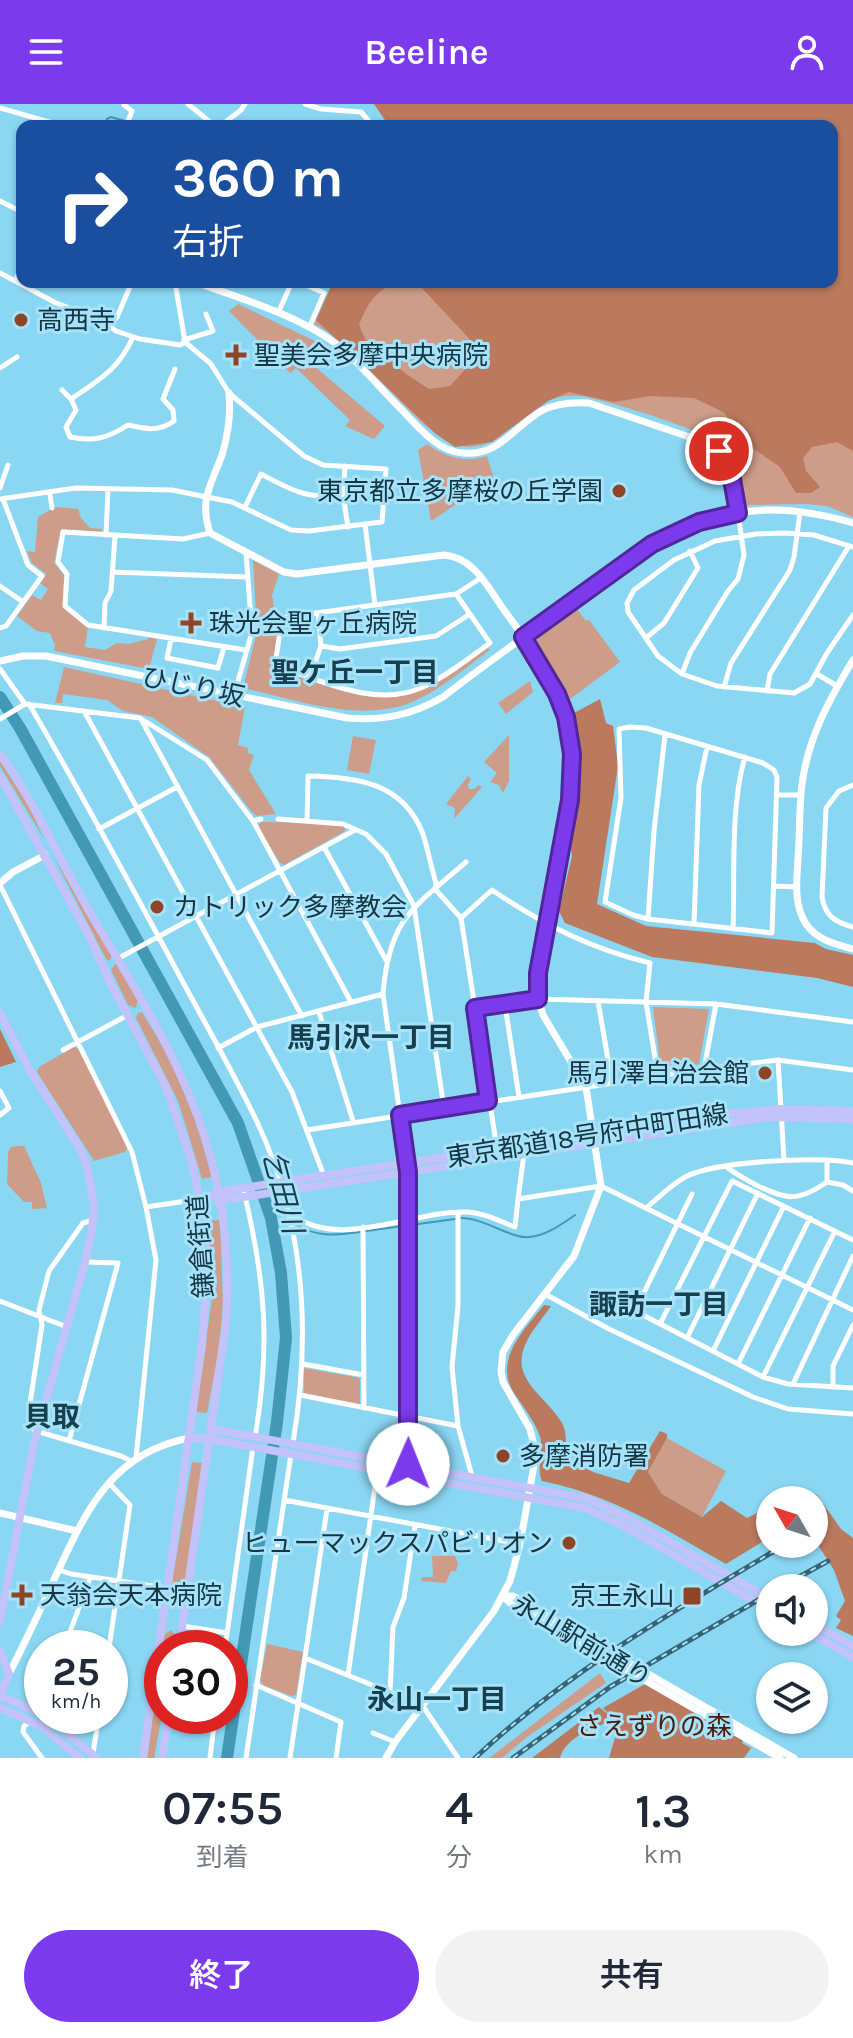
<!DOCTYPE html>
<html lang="ja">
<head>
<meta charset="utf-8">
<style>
  body { margin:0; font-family:Karla,"Noto Sans JP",sans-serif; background:#f2f2f3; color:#1f2937; height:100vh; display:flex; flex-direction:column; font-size:30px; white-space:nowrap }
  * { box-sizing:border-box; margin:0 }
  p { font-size:26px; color:#747a83 }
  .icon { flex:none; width:44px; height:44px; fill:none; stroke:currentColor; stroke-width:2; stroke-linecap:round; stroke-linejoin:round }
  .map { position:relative; height:1654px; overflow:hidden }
  .side { display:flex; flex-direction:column; background:#fff; flex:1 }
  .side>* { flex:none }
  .banner { position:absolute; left:16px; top:16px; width:822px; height:168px; border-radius:16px; box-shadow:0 2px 6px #0004; background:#1a4fa0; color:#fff; overflow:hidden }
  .needle { width:52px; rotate:309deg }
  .controls { position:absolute; left:756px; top:1382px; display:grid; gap:16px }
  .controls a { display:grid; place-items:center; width:72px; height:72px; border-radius:50%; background:#fff; box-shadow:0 2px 6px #0004; font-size:40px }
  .speed { position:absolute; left:24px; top:1526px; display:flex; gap:16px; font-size:40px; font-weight:700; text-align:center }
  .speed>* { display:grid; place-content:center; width:104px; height:104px; border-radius:50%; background:#fff; box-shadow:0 2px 6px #0004; line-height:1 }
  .speed small { font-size:20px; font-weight:400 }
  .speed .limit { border:12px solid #d22; background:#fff; color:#111 }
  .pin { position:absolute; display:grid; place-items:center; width:68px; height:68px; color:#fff; margin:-34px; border:4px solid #fff; border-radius:50%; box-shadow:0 2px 8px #0007 }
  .me { position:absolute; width:88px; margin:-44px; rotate:1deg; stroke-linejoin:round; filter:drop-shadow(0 0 6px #0008) }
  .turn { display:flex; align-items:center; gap:28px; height:168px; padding:0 24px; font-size:36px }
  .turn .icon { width:104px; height:104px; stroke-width:2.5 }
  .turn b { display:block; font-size:56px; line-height:68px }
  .eta { display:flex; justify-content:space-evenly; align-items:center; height:136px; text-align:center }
  .eta b { font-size:48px; font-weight:600; line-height:56px }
  .primary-button { display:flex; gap:16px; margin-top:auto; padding:16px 24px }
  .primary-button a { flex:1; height:92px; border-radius:48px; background:#7c3aed; color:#fff; font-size:32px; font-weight:600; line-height:92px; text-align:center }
  .primary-button a+a { background:#f2f2f3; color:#1f2937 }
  header { display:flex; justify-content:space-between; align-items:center; height:104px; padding:0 24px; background:#7c3aed; color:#fff; font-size:36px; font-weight:600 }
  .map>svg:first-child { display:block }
</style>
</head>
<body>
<header><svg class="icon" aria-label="menu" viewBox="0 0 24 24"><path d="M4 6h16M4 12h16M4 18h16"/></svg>Beeline<svg class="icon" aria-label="person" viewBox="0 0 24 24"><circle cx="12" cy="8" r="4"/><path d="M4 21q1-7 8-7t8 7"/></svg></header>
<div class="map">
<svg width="853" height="1654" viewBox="0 0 853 1654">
  <rect width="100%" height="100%" fill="#8ad7f4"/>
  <!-- green -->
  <path fill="#cd9d8a" d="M853 0V413L827 402 807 400 746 401 742 400C739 380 738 359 723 343 709 327 606 296 581 292 571 291 561 292 551 295 517 308 498 352 457 341 426 333 379 271 354 248 342 237 329 228 314 220L333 178H832V22Z
    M238 200 321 240 313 261 385 322 374 335 345 322 350 316 296 264 290 269 229 207Z
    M427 340C445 353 465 359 487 352L494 375 431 417 418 346Z
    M55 403 78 405 81 414 90 424 103 425 101 428 61 425 54 459 64 471 63 502 88 523 85 543 105 546 117 539 128 540 148 535 149 533 157 535 149 565 54 547 55 541 50 529 37 527 17 512 32 491 41 496 48 485 40 479 46 470 32 459 27 447 35 448 38 413Z
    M253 456 279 470 272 491 278 527 272 563C318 578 371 606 420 586 445 576 466 559 488 544L490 546C464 565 437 589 407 600 355 618 294 595 243 584L257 527Z
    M577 505 586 517 589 516 620 558 570 595 537 538 538 531Z
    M64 563 245 603 238 641 248 644V649L254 651 249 666 276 710 257 712 252 708 209 653 152 613 123 607 107 596 63 590 62 599H55Z
    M530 577 533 588 506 610 498 599Z
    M509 631V677L503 689 499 681 490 678 497 669 484 658Z
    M353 632 376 636 369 670 347 666Z
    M0 657 29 702 44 735 0 662Z
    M468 672 471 675 468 680 469 685H474L479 681 482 683 454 715 455 704 446 700Z
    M261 718 330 719 344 722 345 727 284 761 280 759 258 722Z
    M53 752 112 852 109 857 106 855Z
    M115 860 118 861 138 896 136 904 128 901 111 866Z
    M653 903 709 905 699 960 661 966Z
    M142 908 170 954 192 1003 212 1073 202 1075 178 997 136 914 138 909Z
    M74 943 79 945 128 1043 125 1048 94 1057 37 968 39 963Z
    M18 1042H24L41 1079 47 1104 32 1105V1098H24L7 1080 8 1048 11 1043Z
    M220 1116 223 1200 219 1245 207 1309 196 1308 212 1194 209 1117Z
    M304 1264 360 1274V1301L304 1289Z
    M667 1334 726 1367 702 1413 662 1390 648 1368Z
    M192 1358 203 1359 182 1504 168 1503Z
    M432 1452H455L458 1459 456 1467H451L446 1479 421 1477 422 1473H433Z
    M171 1526 177 1533 175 1544H162V1612L154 1654H147L164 1531Z
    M267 1540 303 1548 296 1591 292 1592 264 1582 260 1576Z
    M600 1569 606 1579 527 1633 502 1654H489Z"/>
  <!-- forest -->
  <path fill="#bb795d" d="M374 0H853V347L837 338 812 343 803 354 806 367 820 383 811 389H796L780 363 741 336 725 309 694 294 650 292 614 298 569 288 548 297 492 338 455 343 436 330 316 216 333 178H397C376 186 367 200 359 221L366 237 406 270 429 285 450 282 473 257 478 244 420 182 407 178H832V22H389Z
    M600 595 606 619 613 622 618 662 597 800 646 822 815 839 826 845 853 851V883L817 874 652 853 565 819 559 807 572 752C568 732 577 710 579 690 581 662 578 637 574 609Z
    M0 925 16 958 0 963Z
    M544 1201 551 1202C541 1217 525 1233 522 1252 517 1280 552 1298 563 1321 567 1330 566 1343 565 1353L593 1368 629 1379 660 1327 667 1330V1334L648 1368 662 1390 702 1413 721 1397 747 1414 770 1403V1433L726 1460C664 1425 613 1391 542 1377 536 1364 544 1348 540 1333 535 1317 523 1303 514 1289 493 1256 524 1226 544 1201Z
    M801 1388 817 1391 841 1425 853 1434V1532L836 1524 841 1516 836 1512 845 1497 834 1466 814 1435V1396H784Z
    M645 1580 743 1636 742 1639 751 1644 744 1654H609L619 1620 614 1615V1616C596 1623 565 1633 560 1654H532L599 1603 614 1615 603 1604Z"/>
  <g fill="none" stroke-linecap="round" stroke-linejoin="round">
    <!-- stream -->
    <path stroke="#4299b6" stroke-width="2" d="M105 22 107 15 111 13 125 17
      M267 1102 281 1111
      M461 1114C485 1114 511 1135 529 1133 546 1132 562 1120 575 1111
      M297 1121C318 1134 337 1131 360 1128
      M366 1127 455 1115"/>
    <!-- river -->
    <path stroke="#4299b6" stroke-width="12" d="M0 593 20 624 238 1019 271 1114 281 1169 286 1234 277 1318 227 1654"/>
    <!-- street -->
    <path stroke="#fff" stroke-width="5" d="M188 0 215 22
      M305 0 321 5 361 8 368 16 369 22
      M124 1 132 7 126 22
      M0 4 63 22
      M220 22 241 6 245 0
      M0 97 22 108
      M0 169 56 199 99 215 116 227 140 235 180 241 185 238
      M15 177 22 163
      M299 178 324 189 309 224
      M278 209 292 178
      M109 221 117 213 132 178
      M184 236 213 227 206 210
      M0 264 17 253
      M62 286 71 295 76 306 66 323 70 333C94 338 108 334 128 321 145 325 159 328 174 317L173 306 163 295 175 265
      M71 295C99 276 119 265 133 233
      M345 362 343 391 348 423
      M0 384 8 361
      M50 390 52 404
      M0 395 76 384 172 386 232 398 291 426 309 427 382 418 386 365 323 361 304 352 229 289 211 260 185 238 175 178
      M245 403 261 370C293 387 306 395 343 391
      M365 420 375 501
      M210 429 183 435 63 428 58 458 67 470 65 502 88 521 246 546
      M106 431 108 385
      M853 443 814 431 785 429 756 430 715 437 674 456 634 486 627 499 628 508 658 552 682 570 717 582 794 589 810 580 827 549 853 511
      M112 468 247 473
      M0 482 23 498
      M456 490 490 539C469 554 447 572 423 583 376 605 320 576 275 561L280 528 279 514 456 490 481 474
      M0 524 6 522 42 472 28 461 3 395
      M104 524 105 499 111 487 115 433
      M646 534 664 519 698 464 690 447
      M171 535 167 554 218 564 224 543
      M321 542 340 545 436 532 470 510
      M0 565 25 600
      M682 570 690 549 728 487 738 475 744 451 738 409
      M817 570 837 582
      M310 572 321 542 318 509
      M724 583 731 559 790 466 794 453 800 408
      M767 587 770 570 849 442
      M234 591 252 528 246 449
      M29 600C78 683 124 769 170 854 199 909 231 963 258 1020 305 1121 311 1231 293 1339
      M84 607 292 988 324 1072
      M0 615 25 600 140 614 207 656 253 717 351 898
      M141 615 302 912
      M630 623 646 624 763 659 774 666 777 673 772 829 648 815 633 811 605 798 621 694 619 625Z
      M853 681 839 687 826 704 822 793C825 812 835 818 853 823
      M777 691H801
      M278 715 343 720 366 730 386 750 414 802 444 1004
      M253 717 261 715
      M307 717 308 672C356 673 403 678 423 730 428 746 431 763 436 779L435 785 461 814
      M99 725 177 683
      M324 743 386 856
      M0 781 132 1048 146 1103 156 1156 136 1354
      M774 782 797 783
      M648 815 654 727 665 631
      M694 820 699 681 707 643
      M733 825C735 772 730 703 745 653
      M119 854 355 726
      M598 897 612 979
      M505 901 519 993
      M475 904 538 895 716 900 853 918
      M319 908 353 1017
      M218 944 257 923 383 890
      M63 946 128 911
      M778 956 784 1056
      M704 965 716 900
      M0 987 9 1004 0 1011
      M307 1026 704 965 778 956 853 966
      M497 1045 461 814 492 786C542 820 591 845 650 859L646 898 658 972
      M728 1064C737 1071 746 1075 756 1081 787 1096 798 1098 827 1078L843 1081 853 1087
      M827 1078V1056
      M243 1084C265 1174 271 1241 255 1333
      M692 1090 635 1207 763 1273 788 1280 853 1284
      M518 1095 524 1050
      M146 1103 200 1095
      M646 1104C658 1094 671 1081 685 1073 716 1057 818 1052 853 1059
      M458 1108V1202L452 1263 458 1322 472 1372
      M290 1109C338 1148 412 1106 467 1108 484 1109 500 1117 515 1123L518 1095 601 1082 853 1206
      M93 1116 83 1119 49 1167 39 1206 42 1221 30 1299V1322L36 1327 121 1352 131 1357
      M363 1123 364 1304
      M545 1190 609 1225 753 1293 788 1305 853 1310
      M0 1197 67 1223
      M660 1220 732 1077 853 1136
      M687 1234 758 1089
      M713 1247 784 1102
      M303 1260 364 1271
      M738 1260 810 1114
      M763 1273 835 1127
      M793 1280 853 1152
      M833 1283V1262L853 1221
      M300 1291 458 1322
      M69 1337 118 1159 85 1158
      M408 1360V1068L383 890C389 814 413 804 466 758
      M284 1396 520 1440
      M59 1466 71 1470 167 1484
      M182 1522 227 1529
      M64 1544 90 1474
      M109 1544 130 1401 109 1379
      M225 1544 253 1343
      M305 1554 422 1601 458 1654
      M348 1571 379 1355
      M256 1581 341 1618 336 1654
      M390 1588 393 1523 404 1494 415 1421
      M29 1618 24 1622 23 1628 42 1654
      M373 1629 395 1638
      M93 1649 99 1612
      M210 1654 215 1612
      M246 1654 291 1350
      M290 1654 327 1405"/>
    <!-- secondary -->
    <path stroke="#fff" stroke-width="7" d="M195 178C239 194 297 211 335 239 358 257 379 283 400 304 418 322 436 347 463 349 498 353 514 323 541 307 556 299 572 298 589 299L710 340C733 358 733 382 738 409
      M229 289C231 309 228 331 222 351 211 381 199 396 210 429L284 468 297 470 444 451C474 453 488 484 504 506 528 539 553 572 565 611 580 659 568 708 559 756 552 794 545 832 538 869V895L543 911 586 983 601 1082 574 1152 513 1231 503 1248 501 1267 503 1278 530 1325 536 1350 520 1440 510 1477 494 1507 395 1638 386 1654
      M853 556C829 596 808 634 802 680 799 704 800 729 798 754 797 775 793 800 806 820 817 836 835 840 853 845
      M0 557 23 552H46L347 614C383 617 412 611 443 593 484 561 525 532 567 502 664 429 726 382 853 419
      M0 779 13 768 45 751
      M0 1409 77 1427
      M503 1492H513L794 1654
      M503 1492 510 1499 780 1654
      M9 1570C26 1536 42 1503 57 1469 87 1405 112 1349 189 1334"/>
    <!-- primary -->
    <path stroke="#c3c2fa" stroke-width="8" d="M0 650C39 704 64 767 99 824 181 959 236 1055 226 1219L179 1544
      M0 672 88 830 112 882 165 981 192 1058 203 1114 207 1170 202 1241 143 1654
      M0 909 29 965 79 1043 87 1062 94 1101 92 1126 85 1158 34 1339 0 1517
      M200 1095 230 1086 712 1012 780 1005 853 1007
      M217 1097 769 1013 853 1015
      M212 1325 589 1395 628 1414 770 1495
      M189 1334 210 1335 585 1404 622 1421 770 1506
      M814 1520 853 1542
      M809 1528 853 1553
      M0 1547 9 1570 0 1592
      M0 1592 42 1610
      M0 1604 41 1622 80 1654
      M46 1612 97 1654
      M162 1654 169 1612"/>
    <!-- rail casing -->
    <g stroke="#366474" stroke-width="5">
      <path id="rail" d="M779 1484 828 1457
        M475 1654C568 1567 677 1505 786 1440
        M513 1654 610 1583 770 1489"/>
    </g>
    <!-- rail -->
    <use href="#rail" stroke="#a6e2f9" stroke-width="2" stroke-dasharray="6" stroke-linecap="butt"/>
  </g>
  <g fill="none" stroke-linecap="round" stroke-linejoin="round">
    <!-- route casing -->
    <g stroke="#51269a" stroke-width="20">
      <path id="route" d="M408 1360V1068L400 1011 488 997 475 904 538 895V869L570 696 572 650 566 613 557 590 523 533 652 440 699 418 738 409 730 364 719 347"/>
    </g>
    <!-- route -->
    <use href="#route" stroke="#7c3aed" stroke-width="14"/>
  </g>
  <!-- markers -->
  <g fill="#8e4525" stroke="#a6e2f9" stroke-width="3">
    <circle cx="21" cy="216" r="8"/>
    <path d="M232 239h8v8h8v8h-8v8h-8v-8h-8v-8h8z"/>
    <circle cx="619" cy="387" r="8"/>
    <path d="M187 507h8v8h8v8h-8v8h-8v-8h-8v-8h8z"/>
    <circle cx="157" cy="803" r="8"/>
    <circle cx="765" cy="969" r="8"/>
    <circle cx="503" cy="1352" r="8"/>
    <circle cx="569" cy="1439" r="8"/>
    <path d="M18 1479h8v8h8v8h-8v8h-8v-8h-8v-8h8z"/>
    <rect x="682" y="1482" width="20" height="20" rx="4"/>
  </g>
  <g text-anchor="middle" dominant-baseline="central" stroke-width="6" stroke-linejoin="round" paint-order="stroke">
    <!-- poi labels -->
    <g font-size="26" fill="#143541" stroke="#a6e2f9" text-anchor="start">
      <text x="37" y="216">高西寺</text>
      <text x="254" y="251">聖美会多摩中央病院</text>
      <text x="603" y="387" text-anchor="end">東京都立多摩桜の丘学園</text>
      <text x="209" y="519">珠光会聖ヶ丘病院</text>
      <text x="173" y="803">カトリック多摩教会</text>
      <text x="749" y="969" text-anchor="end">馬引澤自治会館</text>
      <text x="519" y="1352">多摩消防署</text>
      <text x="553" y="1439" text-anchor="end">ヒューマックスパビリオン</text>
      <text x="40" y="1491">天翁会天本病院</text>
      <text x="674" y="1492" text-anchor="end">京王永山</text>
    </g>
    <!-- street labels -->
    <g font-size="26" fill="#143541" stroke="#a6e2f9">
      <text transform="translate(193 583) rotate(12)">ひじり坂</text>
      <text transform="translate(587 1032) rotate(-9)">東京都道18号府中町田線</text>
      <text transform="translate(201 1142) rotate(-94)">鎌倉街道</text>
      <text transform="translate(582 1537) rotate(31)">永山駅前通り</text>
    </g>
    <!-- park labels -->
    <g font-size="26" fill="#481c08" stroke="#a6e2f9">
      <text x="654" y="1622">さえずりの森</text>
    </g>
    <!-- neighbourhood labels -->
    <g font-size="28" font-weight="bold" fill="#16404e" stroke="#a6e2f9">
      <text x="355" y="568">聖ケ丘一丁目</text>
      <text x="371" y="933">馬引沢一丁目</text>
      <text x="659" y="1200">諏訪一丁目</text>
      <text x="52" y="1312">貝取</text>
      <text x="437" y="1595">永山一丁目</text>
    </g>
    <!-- water labels -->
    <g font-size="28" font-style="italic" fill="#153c49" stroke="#a6e2f9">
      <text transform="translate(283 1088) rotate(75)">乞田川</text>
    </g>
  </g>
</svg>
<div class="controls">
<a><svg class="needle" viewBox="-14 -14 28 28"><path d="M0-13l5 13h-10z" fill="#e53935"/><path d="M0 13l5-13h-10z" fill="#747a83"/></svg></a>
<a><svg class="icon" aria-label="sound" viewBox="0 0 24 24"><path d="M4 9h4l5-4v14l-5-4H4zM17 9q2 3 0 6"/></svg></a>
<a><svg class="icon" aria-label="layers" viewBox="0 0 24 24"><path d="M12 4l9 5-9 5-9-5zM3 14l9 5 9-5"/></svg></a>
</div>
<div class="speed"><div>25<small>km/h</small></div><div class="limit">30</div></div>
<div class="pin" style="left:719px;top:347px;background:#d93025"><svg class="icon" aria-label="arrive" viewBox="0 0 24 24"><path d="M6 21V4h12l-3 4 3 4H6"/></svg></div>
<svg class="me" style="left:408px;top:1360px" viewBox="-20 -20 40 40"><circle r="19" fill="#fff"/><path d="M0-13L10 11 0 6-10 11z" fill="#7c3aed"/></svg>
<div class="banner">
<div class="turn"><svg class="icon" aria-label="right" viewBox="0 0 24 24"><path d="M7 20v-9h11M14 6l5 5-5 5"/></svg><div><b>360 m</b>右折</div></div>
</div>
</div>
<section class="side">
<div class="eta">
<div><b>07:55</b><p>到着</p></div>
<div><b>4</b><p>分</p></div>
<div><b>1.3</b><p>km</p></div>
</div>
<div class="primary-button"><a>終了</a><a>共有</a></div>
</section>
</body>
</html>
